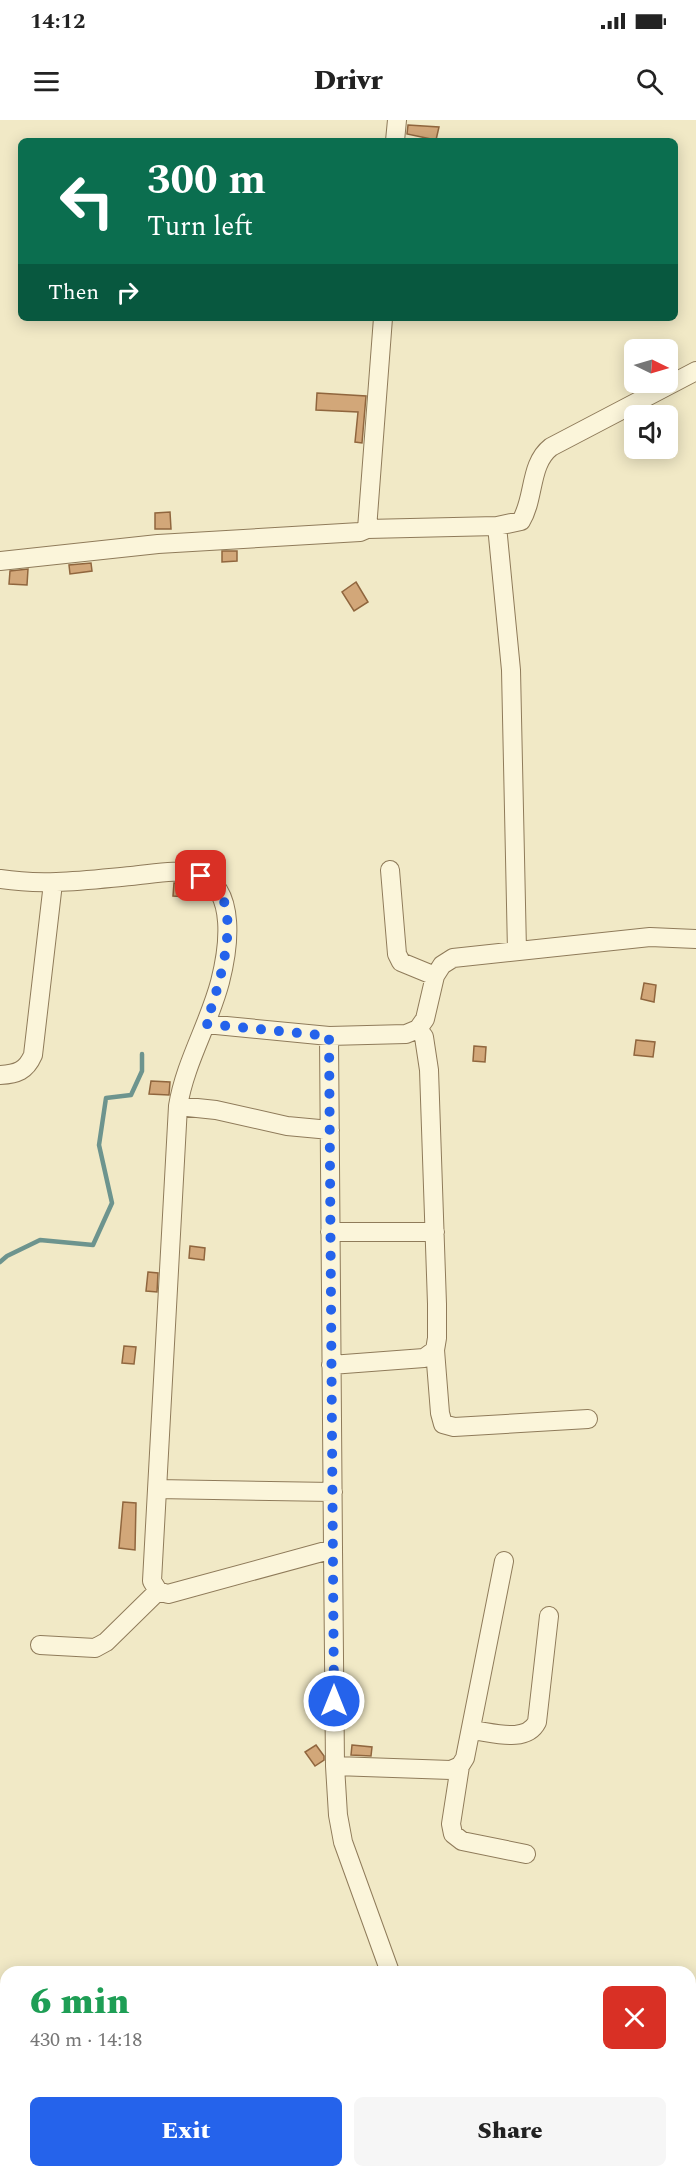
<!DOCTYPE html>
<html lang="en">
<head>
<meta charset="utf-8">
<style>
  body { margin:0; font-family:Spectral,serif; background:#f6f6f6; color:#222; height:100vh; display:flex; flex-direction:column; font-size:22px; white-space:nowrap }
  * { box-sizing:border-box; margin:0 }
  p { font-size:20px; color:#767676 }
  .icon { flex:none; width:33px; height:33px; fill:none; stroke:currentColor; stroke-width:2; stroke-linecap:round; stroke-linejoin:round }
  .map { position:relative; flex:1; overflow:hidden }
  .drawer { position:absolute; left:0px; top:1846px; width:696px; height:212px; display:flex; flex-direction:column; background:#fff; border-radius:18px 18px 0 0; box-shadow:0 3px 15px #0003 }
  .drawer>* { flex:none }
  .hud { position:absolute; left:18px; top:18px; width:660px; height:183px; border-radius:9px; box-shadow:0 3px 15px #0003; background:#0b6e4f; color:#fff; overflow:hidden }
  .needle { width:39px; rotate:95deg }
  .buttons { position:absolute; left:624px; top:219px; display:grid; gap:12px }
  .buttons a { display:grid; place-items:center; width:54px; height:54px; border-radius:9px; background:#fff; box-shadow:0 3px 15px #0003; font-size:30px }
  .pin { position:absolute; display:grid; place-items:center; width:51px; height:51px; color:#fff; margin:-26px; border-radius:12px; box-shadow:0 3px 9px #0006 }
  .me { position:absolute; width:66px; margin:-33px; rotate:0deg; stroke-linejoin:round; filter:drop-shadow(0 0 4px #0008) }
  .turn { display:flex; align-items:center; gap:21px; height:126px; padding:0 30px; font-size:27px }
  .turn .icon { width:78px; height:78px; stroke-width:2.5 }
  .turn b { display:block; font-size:42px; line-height:51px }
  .then { display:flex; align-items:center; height:57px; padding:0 30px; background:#0003; gap:12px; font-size:22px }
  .round { display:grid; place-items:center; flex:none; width:63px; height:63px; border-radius:9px; background:#f6f6f6 }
  .overview { display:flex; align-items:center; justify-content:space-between; height:102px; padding:0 30px }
  h1 { font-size:36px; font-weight:800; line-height:45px; color:#1e9e55 }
  .action { display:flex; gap:12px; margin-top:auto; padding:12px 30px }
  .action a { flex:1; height:69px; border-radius:9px; background:#2563eb; color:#fff; font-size:24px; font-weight:800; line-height:69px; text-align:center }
  .action a+a { background:#f6f6f6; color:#222 }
  .status { display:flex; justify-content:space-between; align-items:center; height:42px; padding:0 30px; background:#fff; direction:ltr }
  .status svg { height:16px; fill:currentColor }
  header { display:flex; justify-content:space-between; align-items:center; height:78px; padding:0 30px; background:#fff; font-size:27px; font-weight:800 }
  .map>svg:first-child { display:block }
</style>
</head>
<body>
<div class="status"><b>14:12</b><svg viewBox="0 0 49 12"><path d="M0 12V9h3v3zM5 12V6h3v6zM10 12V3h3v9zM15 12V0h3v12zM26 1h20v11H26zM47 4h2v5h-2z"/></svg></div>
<header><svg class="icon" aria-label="menu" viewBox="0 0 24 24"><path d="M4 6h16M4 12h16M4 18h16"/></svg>Drivr<svg class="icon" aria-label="search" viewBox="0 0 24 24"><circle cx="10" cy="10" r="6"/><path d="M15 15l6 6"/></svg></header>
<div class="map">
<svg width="696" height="2057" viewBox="0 0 696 2057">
  <rect width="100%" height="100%" fill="#f1e9c6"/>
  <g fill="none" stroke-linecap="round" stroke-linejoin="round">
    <!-- stream -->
    <path stroke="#6d948e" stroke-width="4.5" d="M0 1142 7 1136 40 1120 93 1125 112 1083 99 1025 106 978 131 975 142 951V934"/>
  </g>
  <!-- building -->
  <path fill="#d2a779" stroke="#90663e" stroke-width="1.5" d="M408 5 439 7 436 20 407 14Z
    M317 273 366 276 362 323 355 322 358 292 316 290Z
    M170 392 171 409H155V393Z
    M222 431H237V441L222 442Z
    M91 443 92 451 70 454 69 445Z
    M28 449 27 465 9 464 10 451Z
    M356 462 368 482 354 491 342 472Z
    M174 763 189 764V777L173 776Z
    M644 863 656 865 654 882 641 879Z
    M636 920 655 922 653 937 634 935Z
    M474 926 486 927 485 942 473 941Z
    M151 961 170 962 169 975 149 974Z
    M190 1126 205 1128 204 1140 189 1138Z
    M148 1152 158 1153 157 1172 146 1171Z
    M124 1226 136 1227 134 1244 122 1243Z
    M123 1382 136 1383 135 1430 119 1428Z
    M316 1625 324 1636V1640L315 1646 305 1632Z
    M352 1625 372 1627 371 1636 351 1635Z"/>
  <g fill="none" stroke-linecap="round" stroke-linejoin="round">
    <!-- minor casing -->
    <g stroke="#8f7b5a" stroke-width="20">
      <path id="minor" d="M395 21 397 0
        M497 406 511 550 517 831
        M367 409 497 406 521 401C535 378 529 344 551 327L696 251
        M0 441 158 424 360 412 367 409 383 198
        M390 750 397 834 401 842 435 856
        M0 759C44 766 87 760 131 756 153 754 178 748 199 755 238 769 228 831 220 862 209 904 185 943 178 986L152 1461 158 1471 168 1474 333 1429 335 1646 338 1695 343 1722 390 1852
        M206 904 329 916 406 914 418 909 425 899 435 856 442 845 453 838 650 817 696 819
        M329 916 333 1429
        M0 955C17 954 26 951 33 935L53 763
        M178 986 216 990 287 1006 330 1010
        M330 1112H435
        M435 1230 440 1293 443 1304 454 1307 588 1299
        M331 1245 424 1238 435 1230 437 1218V1184L429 950 424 917 418 909
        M157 1369 333 1372
        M40 1525 95 1528 106 1522 158 1471
        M471 1610C492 1612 526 1624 537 1602L549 1496
        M335 1646 451 1650 460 1646 465 1638 504 1441
        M460 1646 451 1704 453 1714 462 1721 526 1734
        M690 2027H696
        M460 2052 462 2057
        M617 2052V2057"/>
    </g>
    <!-- minor -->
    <use href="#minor" stroke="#fbf5da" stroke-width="18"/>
  </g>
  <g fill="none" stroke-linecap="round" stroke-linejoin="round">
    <!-- route -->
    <path stroke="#2563eb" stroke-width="10" stroke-dasharray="0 18" d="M201 756C206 760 215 765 219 771 240 803 217 871 206 904L329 916 334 1581"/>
  </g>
</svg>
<div class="buttons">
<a><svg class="needle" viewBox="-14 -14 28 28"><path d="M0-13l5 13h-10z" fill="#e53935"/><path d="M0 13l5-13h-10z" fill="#767676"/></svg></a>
<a><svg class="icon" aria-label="sound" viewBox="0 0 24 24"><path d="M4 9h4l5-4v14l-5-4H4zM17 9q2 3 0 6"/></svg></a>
</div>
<div class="pin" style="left:201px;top:756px;background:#d93025"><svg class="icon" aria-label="arrive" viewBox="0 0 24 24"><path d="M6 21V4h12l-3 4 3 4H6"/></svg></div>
<svg class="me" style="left:334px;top:1581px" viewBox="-20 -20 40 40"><circle r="17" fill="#2563eb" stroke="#fff" stroke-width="3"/><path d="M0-11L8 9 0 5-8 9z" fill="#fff"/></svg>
<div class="hud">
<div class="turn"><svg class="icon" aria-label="left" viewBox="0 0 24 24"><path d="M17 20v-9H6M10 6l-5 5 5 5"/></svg><div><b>300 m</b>Turn left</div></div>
<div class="then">Then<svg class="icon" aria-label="right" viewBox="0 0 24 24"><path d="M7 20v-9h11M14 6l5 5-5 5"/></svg></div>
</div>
<section class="drawer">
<div class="overview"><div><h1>6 min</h1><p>430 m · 14:18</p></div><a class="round" style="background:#d93025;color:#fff"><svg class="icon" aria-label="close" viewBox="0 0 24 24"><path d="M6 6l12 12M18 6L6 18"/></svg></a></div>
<div class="action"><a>Exit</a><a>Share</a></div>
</section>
</div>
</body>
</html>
